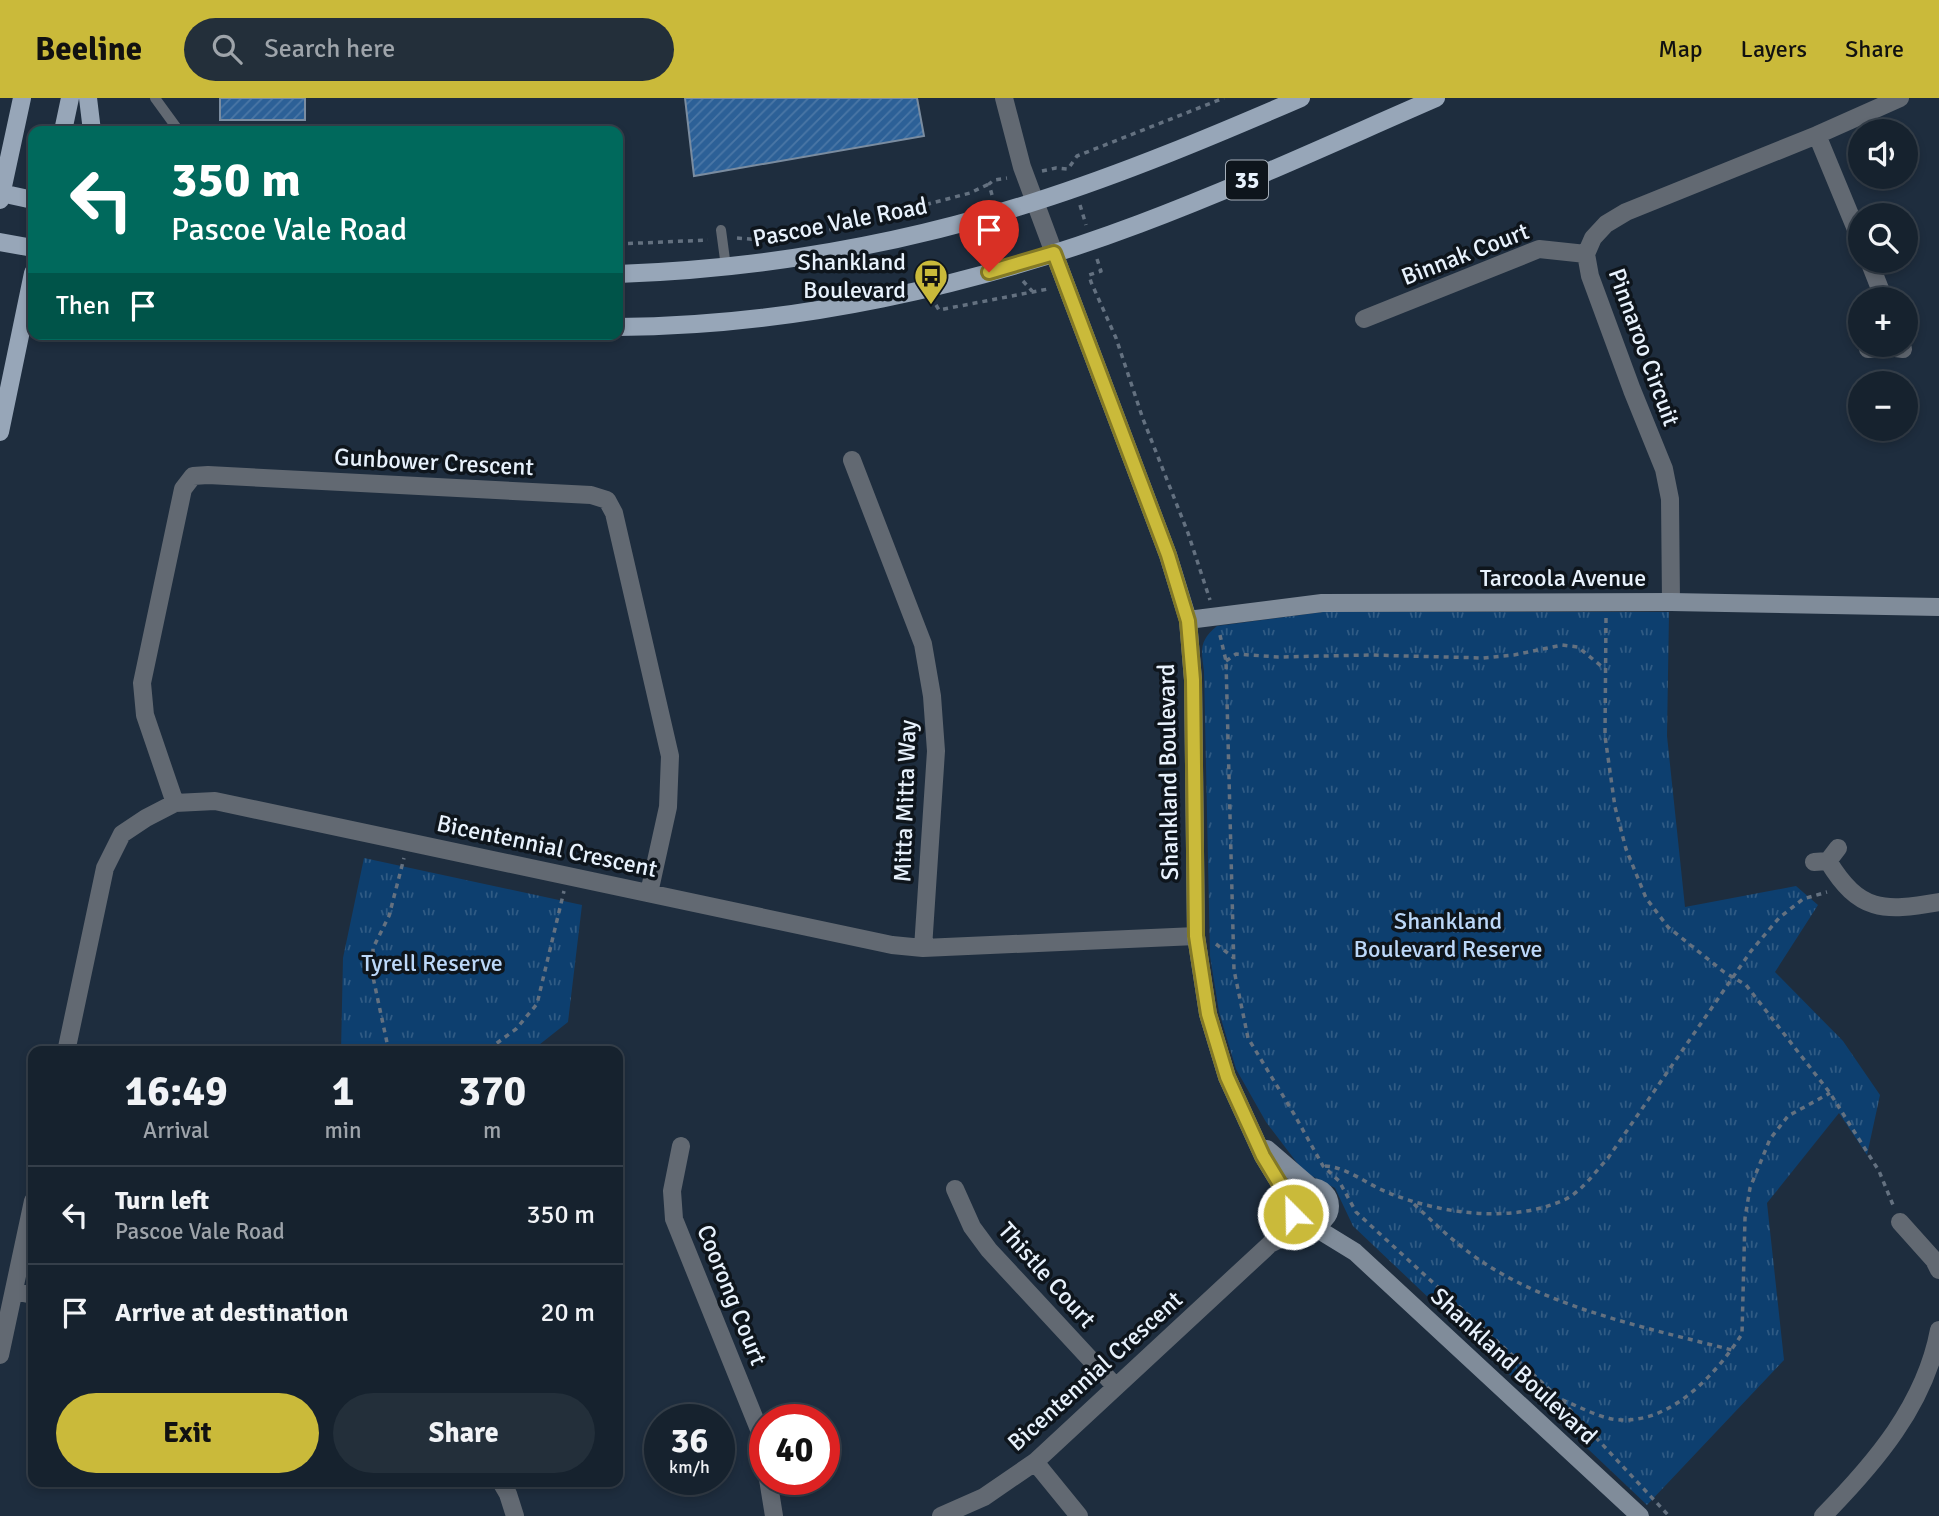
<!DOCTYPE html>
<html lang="en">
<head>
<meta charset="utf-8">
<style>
  body { margin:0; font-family:Signika,sans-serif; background:#232f3a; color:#f1f3f6; height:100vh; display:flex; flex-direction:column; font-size:26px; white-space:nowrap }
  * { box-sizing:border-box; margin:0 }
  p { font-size:23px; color:#9ea4aa }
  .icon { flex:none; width:38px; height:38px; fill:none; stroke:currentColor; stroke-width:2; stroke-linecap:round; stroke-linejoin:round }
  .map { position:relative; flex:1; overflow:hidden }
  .panel { position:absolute; left:28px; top:948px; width:595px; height:441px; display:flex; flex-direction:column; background:#16222e; border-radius:14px; box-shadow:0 4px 10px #0003,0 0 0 2px #353f4a }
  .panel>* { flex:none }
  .banner { position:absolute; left:28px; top:28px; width:595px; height:214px; border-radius:14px; box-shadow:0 4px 10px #0003,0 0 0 2px #353f4a; background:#00695c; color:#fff; overflow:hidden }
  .tools { position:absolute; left:1848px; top:21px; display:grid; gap:14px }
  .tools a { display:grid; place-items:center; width:70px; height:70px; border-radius:50%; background:#16222e; box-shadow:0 4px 10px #0003,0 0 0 2px #353f4a; font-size:35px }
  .speed { position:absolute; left:644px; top:1306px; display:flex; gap:14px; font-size:35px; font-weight:700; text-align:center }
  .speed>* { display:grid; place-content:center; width:91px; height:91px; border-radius:50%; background:#16222e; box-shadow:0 4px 10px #0003,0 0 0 2px #353f4a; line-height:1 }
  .speed small { font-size:18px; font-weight:400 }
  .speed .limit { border:10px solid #d22; background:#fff; color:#111 }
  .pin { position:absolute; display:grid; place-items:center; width:60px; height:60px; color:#fff; margin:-72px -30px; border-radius:50% 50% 50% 0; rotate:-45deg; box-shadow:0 0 7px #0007 }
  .pin .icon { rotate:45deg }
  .me { position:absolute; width:77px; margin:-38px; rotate:337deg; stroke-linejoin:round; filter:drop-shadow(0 0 5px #0008) }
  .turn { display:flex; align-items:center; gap:24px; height:147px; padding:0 28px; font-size:32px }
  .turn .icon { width:91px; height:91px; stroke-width:2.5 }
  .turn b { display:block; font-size:49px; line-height:60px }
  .then { display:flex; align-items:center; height:66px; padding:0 28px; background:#0003; gap:14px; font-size:26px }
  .eta { display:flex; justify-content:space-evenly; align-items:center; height:119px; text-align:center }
  .eta b { font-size:42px; font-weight:700; line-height:49px }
  .cta { display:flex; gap:14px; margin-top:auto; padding:14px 28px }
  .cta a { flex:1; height:80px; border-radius:42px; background:#caba3a; color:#111; font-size:28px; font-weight:700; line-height:80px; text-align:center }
  .cta a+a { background:#232f3a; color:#f1f3f6 }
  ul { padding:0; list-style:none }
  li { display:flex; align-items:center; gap:21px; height:98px; padding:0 28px; border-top:2px solid #353f4a }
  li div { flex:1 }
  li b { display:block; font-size:26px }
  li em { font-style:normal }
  header { display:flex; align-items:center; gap:42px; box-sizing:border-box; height:98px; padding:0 35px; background:#caba3a; color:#111 }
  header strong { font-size:33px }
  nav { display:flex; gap:38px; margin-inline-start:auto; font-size:24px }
  .search { width:490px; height:63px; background:#232f3a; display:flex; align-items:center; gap:18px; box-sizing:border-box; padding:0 24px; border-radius:38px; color:#9ea4aa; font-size:26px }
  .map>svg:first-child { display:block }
</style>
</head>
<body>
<header>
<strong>Beeline</strong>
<div class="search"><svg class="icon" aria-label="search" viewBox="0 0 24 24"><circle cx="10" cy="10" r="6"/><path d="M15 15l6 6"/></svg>Search here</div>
<nav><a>Map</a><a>Layers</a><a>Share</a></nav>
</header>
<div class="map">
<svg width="1939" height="1418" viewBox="0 0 1939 1418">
  <defs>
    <pattern id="grass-tufts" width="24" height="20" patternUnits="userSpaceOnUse" patternTransform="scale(1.75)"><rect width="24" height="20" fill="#0d3f6f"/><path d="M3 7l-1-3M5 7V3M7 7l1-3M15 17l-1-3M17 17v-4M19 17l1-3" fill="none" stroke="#305b84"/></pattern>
    <pattern id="building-hatch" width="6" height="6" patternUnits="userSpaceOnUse" patternTransform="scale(1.75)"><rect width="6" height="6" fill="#2c6097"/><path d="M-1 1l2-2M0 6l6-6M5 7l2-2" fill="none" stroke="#4b77a6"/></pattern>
  </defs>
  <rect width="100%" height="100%" fill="#1e2d3e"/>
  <!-- grass -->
  <path fill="url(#grass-tufts)" d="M1323 514H1669L1667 638 1685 809 1796 788 1818 807 1775 874 1843 943 1880 997 1867 1057 1839 1015 1767 1105 1784 1262 1647 1407 1353 1128 1335 1090 1304 1074 1266 1024 1236 971 1219 914 1210 858 1204 573C1201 551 1199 543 1217 528Z
    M364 760 582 807 568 924 530 954H341L343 860Z"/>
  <!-- building -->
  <path fill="url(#building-hatch)" stroke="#7a8ca0" stroke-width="2" d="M220 0H305V22H220Z
    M685 0H917L924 38 694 78Z"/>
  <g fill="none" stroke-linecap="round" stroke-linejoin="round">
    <!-- path -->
    <path stroke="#647180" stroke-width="3.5" stroke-dasharray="5 5" stroke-linecap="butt" d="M1042 73 1056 70 1068 71 1077 58 1224 0
      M992 97 989 86 994 82 1007 80
      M1080 107 1086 127
      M1002 131 1008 151
      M810 137 970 95 989 86
      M737 140 774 143
      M618 146 708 142
      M1097 161 1101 173 1089 177 1091 184 1116 240 1143 321 1188 435 1210 502
      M1023 183 1032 193
      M936 207 939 212 1048 191
      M1606 520 1605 638 1615 709 1626 751 1646 800 1668 829 1724 874 1746 887 1830 995 1879 1073 1893 1107
      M1220 537 1226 563 1234 872 1248 940 1294 1016 1323 1068 1339 1083 1356 1114 1560 1301 1669 1418
      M1226 563 1236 556 1278 559 1370 557 1483 560 1514 557 1562 547 1578 549 1606 572
      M1216 846 1234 860
      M389 954 373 879V850L389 818 404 760
      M438 954 493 948 516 931 537 906 564 793
      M1325 1068C1347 1069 1368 1087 1389 1095 1441 1116 1513 1126 1566 1101 1583 1092 1595 1074 1608 1060L1751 853 1779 820 1803 801 1827 794
      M1414 1106C1436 1127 1458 1148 1484 1165 1554 1211 1651 1231 1732 1252
      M1562 1302C1578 1308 1596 1318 1612 1321 1667 1330 1715 1278 1742 1236L1745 1120 1750 1090 1770 1041 1788 1018 1830 995"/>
    <!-- lane -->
    <path stroke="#626972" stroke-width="10" d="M155 0 179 33
      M245 33H291
      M721 132 726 169"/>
    <!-- street -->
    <path stroke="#626972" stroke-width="18" d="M1004 0 1022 69 1054 155
      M1817 37 1860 141
      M1869 163 1884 201
      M1364 221 1539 151 1586 156
      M1868 251 1888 249 1903 251
      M852 362 923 546 932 598 936 653 923 850
      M1671 504 1670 401 1664 371 1632 292 1590 178 1586 156 1593 140 1606 126 1626 114 1817 37 1900 0
      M175 705 145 617 142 585 183 391 193 378 208 377 591 397 607 402 614 415 670 658 668 709 649 795
      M1828 763C1859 814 1883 814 1939 804
      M1814 764 1828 763 1838 750
      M66 954 105 770 122 736 146 720 175 705 215 703 892 847 923 850 1196 838
      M681 1048 672 1093 674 1121 760 1334 765 1362
      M955 1091 972 1129 989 1152 1116 1289
      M1900 1124 1934 1162 1939 1172
      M1272 1143 1292 1109
      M14 1193 33 1197
      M0 1257 33 1103
      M1035 1364 1079 1418
      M768 1381 774 1418
      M501 1384 508 1396 515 1418
      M941 1418 984 1399 1035 1364 1270 1146 1309 1127
      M1823 1418C1875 1365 1925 1307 1939 1232"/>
    <!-- secondary -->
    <path stroke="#808c9a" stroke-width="18" d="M1054 155 1168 457 1188 522 1193 582 1196 838 1208 916 1227 979 1263 1058 1292 1106
      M1188 522 1322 505 1671 504 1939 509
      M1267 1051 1310 1088
      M1292 1108a19 19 0 1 1 38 0a19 19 0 1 1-38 0Z
      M1311 1127 1355 1154 1640 1418"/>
    <!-- primary -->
    <path stroke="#97a6b8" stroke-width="18" d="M88 0 92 33
      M63 33 70 0
      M1 95 33 102
      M0 102 22 0
      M0 144 33 150
      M618 176C759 171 900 147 1034 104 1125 75 1213 38 1301 0
      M618 229C794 228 974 188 1139 126 1240 88 1337 43 1436 0
      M0 334 33 175"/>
  </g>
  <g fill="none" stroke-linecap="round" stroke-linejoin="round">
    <!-- route casing -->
    <g stroke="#837926" stroke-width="18">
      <path id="route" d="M989 174 1054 155 1168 457 1188 523 1193 582 1196 838 1208 916 1227 979 1263 1058 1292 1106 1293 1116"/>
    </g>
    <!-- route -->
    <use href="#route" stroke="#caba3a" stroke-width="12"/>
  </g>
  <!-- icons -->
  <defs>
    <g id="bus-pin" transform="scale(1.75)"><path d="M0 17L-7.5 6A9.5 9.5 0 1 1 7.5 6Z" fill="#caba3a" stroke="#0e151c"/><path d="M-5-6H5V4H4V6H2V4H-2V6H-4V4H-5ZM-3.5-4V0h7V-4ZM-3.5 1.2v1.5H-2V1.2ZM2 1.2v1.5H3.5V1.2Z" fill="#111"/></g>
  </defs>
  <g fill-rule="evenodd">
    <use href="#bus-pin" x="931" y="178"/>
  </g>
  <g text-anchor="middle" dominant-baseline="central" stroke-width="7" stroke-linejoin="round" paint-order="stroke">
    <!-- shield labels -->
    <rect fill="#0e151c" stroke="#a7b0ba" stroke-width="2" x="1226" y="62.5" width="42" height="39" rx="5"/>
    <g font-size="23" font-weight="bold" fill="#e8f2fd">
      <text x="1247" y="82">35</text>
    </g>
    <!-- street labels -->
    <g font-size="24" fill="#e8f2fd" stroke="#0e151c">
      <text transform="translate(840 124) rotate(-11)">Pascoe Vale Road</text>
      <text transform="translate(1465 156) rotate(-21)">Binnak Court</text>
      <text transform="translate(1644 249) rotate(70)">Pinnaroo Circuit</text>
      <text transform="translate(434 364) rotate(3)">Gunbower Crescent</text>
      <text x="1563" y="480">Tarcoola Avenue</text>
      <text transform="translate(1168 674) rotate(-91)">Shankland Boulevard</text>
      <text transform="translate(905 703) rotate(-88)">Mitta Mitta Way</text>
      <text transform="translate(547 748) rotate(12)">Bicentennial Crescent</text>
      <text transform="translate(1047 1177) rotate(48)">Thistle Court</text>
      <text transform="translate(732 1197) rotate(68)">Coorong Court</text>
      <text transform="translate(1514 1268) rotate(43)">Shankland Boulevard</text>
      <text transform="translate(1095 1273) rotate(-42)">Bicentennial Crescent</text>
    </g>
    <!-- poi labels -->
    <g font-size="24" fill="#e8f2fd" stroke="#0e151c" text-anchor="end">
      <text x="906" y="164">Shankland<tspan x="906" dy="28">Boulevard</tspan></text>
    </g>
    <!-- park labels -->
    <g font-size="24" fill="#bcd8f9" stroke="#0e151c">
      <text x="1448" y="823">Shankland<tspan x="1448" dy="28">Boulevard Reserve</tspan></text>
      <text x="432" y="865">Tyrell Reserve</text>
    </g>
  </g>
</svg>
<div class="tools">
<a><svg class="icon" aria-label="sound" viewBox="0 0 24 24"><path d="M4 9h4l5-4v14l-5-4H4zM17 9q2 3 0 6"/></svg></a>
<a><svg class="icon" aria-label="search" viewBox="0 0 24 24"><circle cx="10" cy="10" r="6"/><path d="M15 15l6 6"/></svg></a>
<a>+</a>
<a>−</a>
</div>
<div class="speed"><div>36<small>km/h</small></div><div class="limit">40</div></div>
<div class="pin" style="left:989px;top:174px;background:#d93025"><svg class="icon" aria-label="arrive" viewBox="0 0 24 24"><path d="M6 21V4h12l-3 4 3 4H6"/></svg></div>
<svg class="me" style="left:1293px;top:1116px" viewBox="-20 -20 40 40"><circle r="17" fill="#caba3a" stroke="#fff" stroke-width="3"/><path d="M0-11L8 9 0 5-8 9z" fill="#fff"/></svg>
<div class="banner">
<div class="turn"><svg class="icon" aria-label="left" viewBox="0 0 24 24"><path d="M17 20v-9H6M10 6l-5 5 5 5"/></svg><div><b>350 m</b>Pascoe Vale Road</div></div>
<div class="then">Then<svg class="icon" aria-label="arrive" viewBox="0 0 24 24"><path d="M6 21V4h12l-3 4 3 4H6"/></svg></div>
</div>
<section class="panel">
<div class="eta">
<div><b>16:49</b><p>Arrival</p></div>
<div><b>1</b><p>min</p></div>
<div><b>370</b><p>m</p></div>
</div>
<ul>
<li><svg class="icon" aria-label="left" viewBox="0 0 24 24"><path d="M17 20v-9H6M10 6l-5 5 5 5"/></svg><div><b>Turn left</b><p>Pascoe Vale Road</p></div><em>350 m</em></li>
<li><svg class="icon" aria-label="arrive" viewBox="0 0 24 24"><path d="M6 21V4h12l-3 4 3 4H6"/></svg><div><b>Arrive at destination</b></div><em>20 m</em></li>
</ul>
<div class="cta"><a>Exit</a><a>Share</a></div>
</section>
</div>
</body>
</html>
